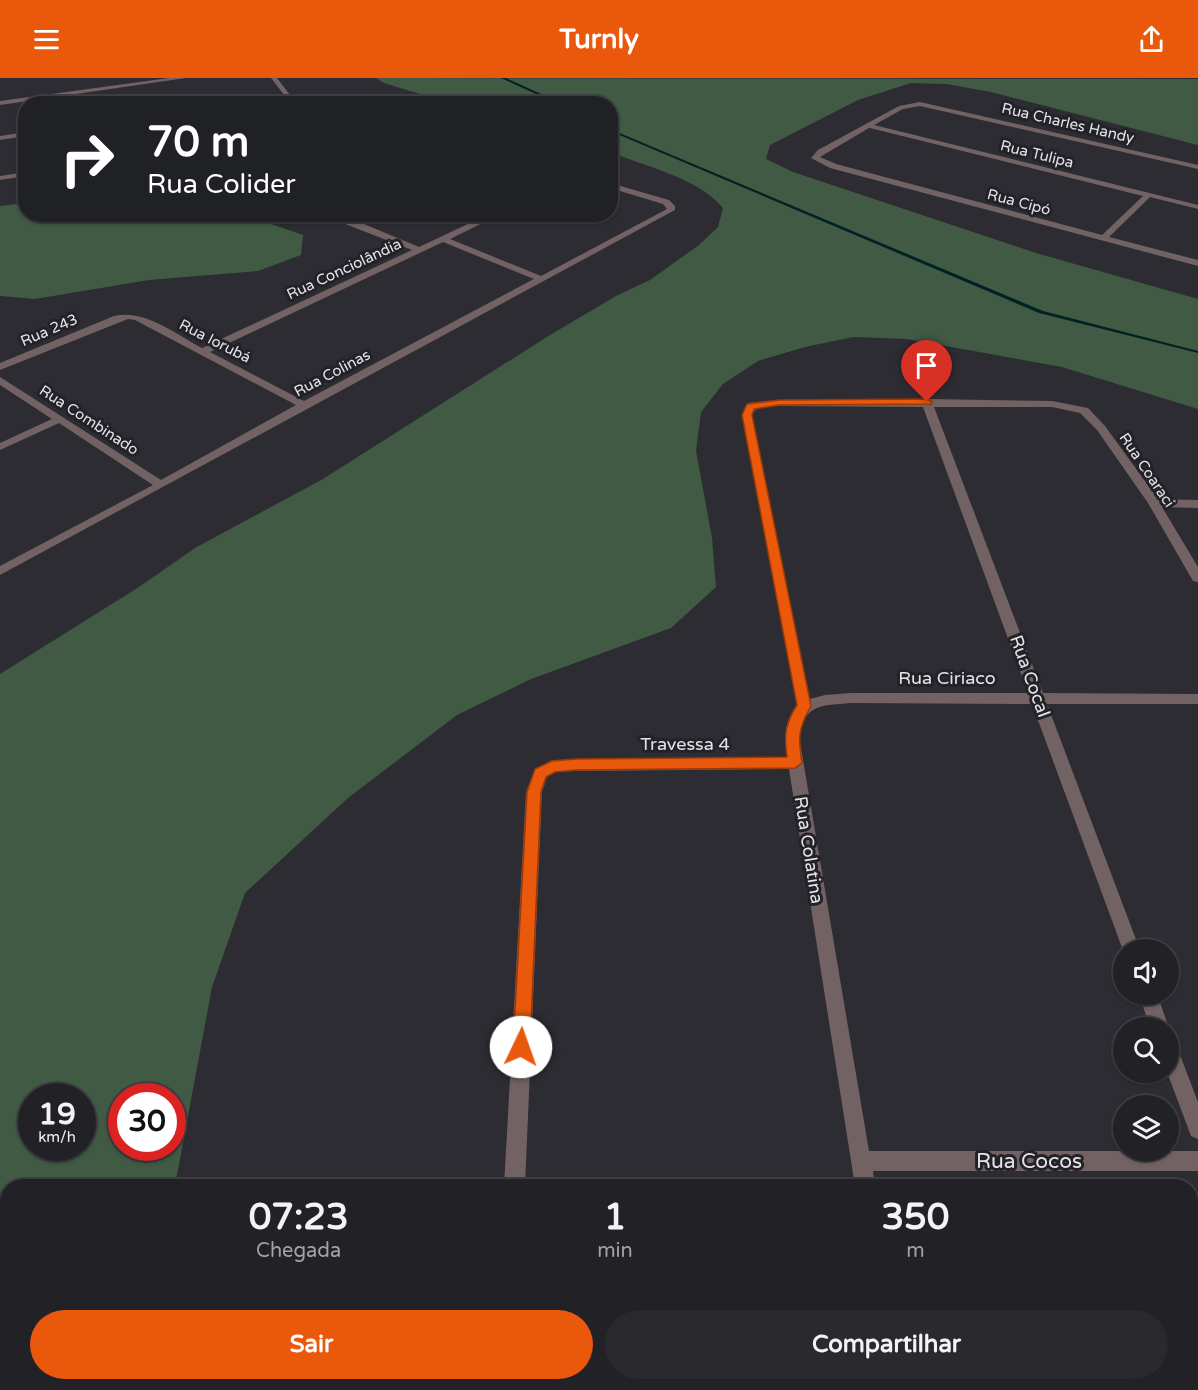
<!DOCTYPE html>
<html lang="pt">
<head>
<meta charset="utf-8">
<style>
  body { margin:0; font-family:"Varela Round",sans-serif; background:#2a292e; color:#f1f3f6; height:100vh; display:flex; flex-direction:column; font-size:22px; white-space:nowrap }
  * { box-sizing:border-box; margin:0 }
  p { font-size:20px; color:#a2a3a7 }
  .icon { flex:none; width:33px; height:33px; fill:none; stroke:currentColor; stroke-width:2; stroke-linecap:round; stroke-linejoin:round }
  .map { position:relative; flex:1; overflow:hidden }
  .drawer { position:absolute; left:0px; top:1101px; width:1198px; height:212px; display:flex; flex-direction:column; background:#222126; border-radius:24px 24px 0 0; box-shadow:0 2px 4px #0004,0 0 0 2px #3f3e43 }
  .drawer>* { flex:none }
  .banner { position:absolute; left:18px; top:18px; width:600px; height:126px; border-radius:24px; box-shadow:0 2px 4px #0004,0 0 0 2px #3f3e43; background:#202124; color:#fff; overflow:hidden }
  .fabs { position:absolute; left:1113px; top:861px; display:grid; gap:12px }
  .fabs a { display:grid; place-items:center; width:66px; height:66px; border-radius:50%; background:#222126; box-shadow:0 2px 4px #0004,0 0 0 2px #3f3e43; font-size:30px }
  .speed { position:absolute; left:18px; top:1005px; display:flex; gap:12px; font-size:30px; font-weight:700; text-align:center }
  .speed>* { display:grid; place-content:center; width:78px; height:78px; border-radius:50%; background:#222126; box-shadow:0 2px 4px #0004,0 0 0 2px #3f3e43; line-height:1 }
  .speed small { font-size:15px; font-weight:400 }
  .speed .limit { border:9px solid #d22; background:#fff; color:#111 }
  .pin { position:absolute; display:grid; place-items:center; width:51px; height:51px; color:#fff; margin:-62px -26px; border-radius:50% 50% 50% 0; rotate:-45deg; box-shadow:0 0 6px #0007 }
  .pin .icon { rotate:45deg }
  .me { position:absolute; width:66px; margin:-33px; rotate:3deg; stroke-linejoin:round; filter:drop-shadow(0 0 4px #0008) }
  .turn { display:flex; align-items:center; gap:21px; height:126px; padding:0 30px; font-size:27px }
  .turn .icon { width:78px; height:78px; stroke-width:2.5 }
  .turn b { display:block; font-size:42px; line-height:51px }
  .eta { display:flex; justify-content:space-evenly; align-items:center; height:102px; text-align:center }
  .eta b { font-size:36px; font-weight:700; line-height:42px }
  .button { display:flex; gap:12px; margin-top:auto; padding:12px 30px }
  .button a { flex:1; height:69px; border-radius:36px; background:#ea580c; color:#fff; font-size:24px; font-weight:700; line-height:69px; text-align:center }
  .button a+a { background:#2a292e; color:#f1f3f6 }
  header { display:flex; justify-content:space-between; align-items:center; height:78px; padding:0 30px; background:#ea580c; color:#fff; font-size:27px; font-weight:700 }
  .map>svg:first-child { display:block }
</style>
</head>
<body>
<header><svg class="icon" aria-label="menu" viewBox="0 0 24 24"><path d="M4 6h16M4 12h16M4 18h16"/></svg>Turnly<svg class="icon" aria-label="share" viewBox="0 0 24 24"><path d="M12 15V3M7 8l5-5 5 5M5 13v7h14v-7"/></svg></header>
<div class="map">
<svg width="1198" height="1312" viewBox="0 0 1198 1312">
  <rect width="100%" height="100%" fill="#2d2c33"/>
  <!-- forest -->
  <path fill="#405a44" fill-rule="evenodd" d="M376 0 1198 1V67L991 14 946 6 911 5 858 22 770 67 766 81 793 94 1036 175 1198 221V331L1062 289 907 261 853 259 805 269 758 283 723 306 701 334 696 373 712 460 716 509 671 550 531 601 457 637 348 720 245 815 212 909 175 1108H8V1305L105 1306 100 1312H0V596L139 509 195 470 323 401 550 257 616 218 650 202 699 167 718 149 723 130C697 99 648 90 611 74L610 26 449 25 384 5ZM32 1018H82V1070H32ZM122 1018H172V1070H122Z
    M25 125 26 136 281 137 271 146 303 157 301 177 258 193 149 202 35 221 0 218V128Z"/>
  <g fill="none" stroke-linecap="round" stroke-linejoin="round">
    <!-- stream -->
    <path fill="#012225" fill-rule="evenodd" d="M501 0H506L563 26H558Z
      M610 51 1043 233 1198 273V275L1039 235 610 53Z"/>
    <!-- minor -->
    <path fill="#726263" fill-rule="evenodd" d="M169 0H186L0 27V23Z
      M271 0H277L290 17 322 26C310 26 301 21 289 20 274 19 250 26 232 26L284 17Z
      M920 24 1198 87V91L920 28 903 31 874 47 1198 127V131L1150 119 1109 159 1198 182V188L830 90 811 80 818 72 899 28ZM869 50H870L1143 118 1102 157 836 86 820 79Z
      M26 54V58L0 62V58Z
      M26 94V98L0 102V98Z
      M610 105 669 122 675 128V132L0 497V488L153 407 59 345 0 372V365L52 341 0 307V299L161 402 296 327 135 242 128 241 0 292V285L114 238C145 231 175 256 202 270L412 172 335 142 332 136H340L419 169 489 136H501L450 161 541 198 667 131 663 126 610 110ZM443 164 534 201 304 323 210 274Z
      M927 321 1052 323 1088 330 1105 348 1158 421 1198 422V430L1162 429 1198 489V504L1193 503 1148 425 1097 352 1080 335 1052 329H934L1043 615 1198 616V626H1047L1140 872H1124V875L1032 626 851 625C821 628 806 625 799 658L869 1073H1198V1093H873L875 1108H855L789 691 576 693 555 694 547 699 542 714 525 1108H504L526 714 535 691 552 682 787 679C784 658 784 645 797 627L742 337 749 325 753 324ZM779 328 923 329 1028 615H851L825 617 810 621 752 337 757 330Z
      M1139 916H1157L1169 950 1168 952V950H1150Z
      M1168 962 1175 964 1198 1024V1061L1191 1058 1167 994Z
      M493 1305H517L516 1312H492Z
      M888 1305H912L913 1312H889Z"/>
  </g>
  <!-- route -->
  <path fill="#ea580c" stroke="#983908" stroke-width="1.5" d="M927 321 932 324 931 326 779 327 754 331 752 337 811 628C798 651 798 659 802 685L795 690 576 692 555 694 546 699 541 714 530 969 527 975 521 978 515 975 513 969 527 714 535 691 552 683 576 681 787 679C784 659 785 645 797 627L742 337 747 326 779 322Z"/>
  <g text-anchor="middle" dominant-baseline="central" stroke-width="6" stroke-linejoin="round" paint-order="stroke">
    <!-- far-street labels -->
    <g font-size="15" fill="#e4e4e8" stroke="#232229">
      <text transform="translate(1068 45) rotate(13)">Rua Charles Handy</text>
      <text transform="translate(1037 76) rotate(14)">Rua Tulipa</text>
      <text transform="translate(1019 124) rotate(15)">Rua Cipó</text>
      <text transform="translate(344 191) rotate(-25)">Rua Conciolândia</text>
      <text transform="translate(49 252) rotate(-23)">Rua 243</text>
      <text transform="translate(215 263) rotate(27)">Rua Iorubá</text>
      <text transform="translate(332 295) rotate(-28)">Rua Colinas</text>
      <text transform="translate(89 342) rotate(33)">Rua Combinado</text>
      <text transform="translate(1147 392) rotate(56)">Rua Coaraci</text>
    </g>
    <!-- street labels -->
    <g font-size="18" fill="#e4e4e8" stroke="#232229">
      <text transform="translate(1030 598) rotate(70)">Rua Cocal</text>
      <text x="947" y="600">Rua Ciriaco</text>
      <text x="685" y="666">Travessa 4</text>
      <text transform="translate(809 772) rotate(81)">Rua Colatina</text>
    </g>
    <!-- near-street labels -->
    <g font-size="21" fill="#e4e4e8" stroke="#232229">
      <text x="1029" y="1083">Rua Cocos</text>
    </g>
  </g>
</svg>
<div class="fabs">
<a><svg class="icon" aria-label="sound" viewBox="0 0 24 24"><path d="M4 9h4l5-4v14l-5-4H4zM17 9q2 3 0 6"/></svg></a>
<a><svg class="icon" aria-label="search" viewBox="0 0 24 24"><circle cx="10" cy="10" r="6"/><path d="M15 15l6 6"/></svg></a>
<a><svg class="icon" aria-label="layers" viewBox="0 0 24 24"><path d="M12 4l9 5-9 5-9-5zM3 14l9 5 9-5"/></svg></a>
</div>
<div class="speed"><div>19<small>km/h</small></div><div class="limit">30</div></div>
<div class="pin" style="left:927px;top:324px;background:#d93025"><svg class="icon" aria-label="arrive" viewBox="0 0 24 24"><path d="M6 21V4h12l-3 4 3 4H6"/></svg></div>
<svg class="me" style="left:521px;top:969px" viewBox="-20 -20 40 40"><circle r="19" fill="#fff"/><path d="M0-13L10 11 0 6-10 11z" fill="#ea580c"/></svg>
<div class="banner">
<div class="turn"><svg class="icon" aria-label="right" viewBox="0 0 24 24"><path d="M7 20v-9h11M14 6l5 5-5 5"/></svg><div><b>70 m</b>Rua Colider</div></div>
</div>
<section class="drawer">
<div class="eta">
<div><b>07:23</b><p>Chegada</p></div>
<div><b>1</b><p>min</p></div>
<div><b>350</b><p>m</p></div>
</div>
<div class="button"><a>Sair</a><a>Compartilhar</a></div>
</section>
</div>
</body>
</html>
